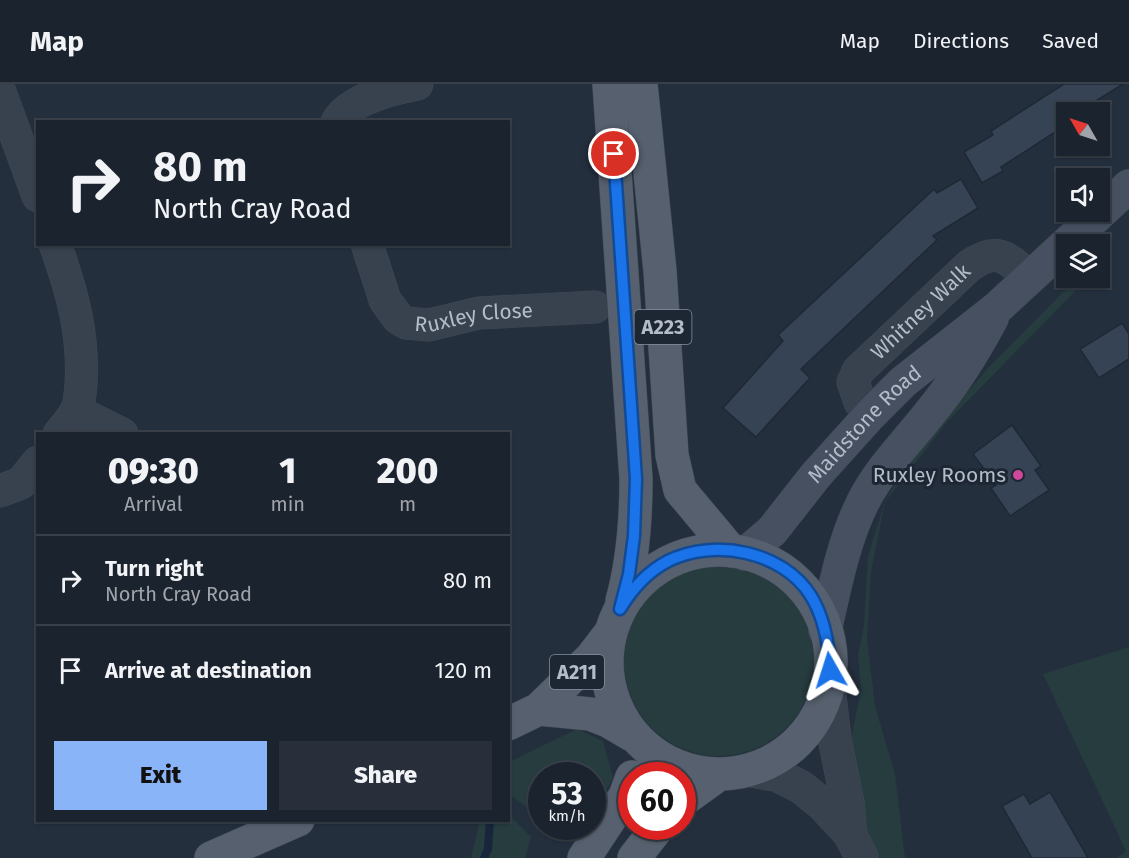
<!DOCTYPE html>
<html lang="en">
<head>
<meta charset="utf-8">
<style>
  body { margin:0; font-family:"Fira Sans",sans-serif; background:#282f3a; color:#f1f3f6; height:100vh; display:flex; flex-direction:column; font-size:22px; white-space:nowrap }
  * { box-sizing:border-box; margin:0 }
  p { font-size:20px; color:#a0a4aa }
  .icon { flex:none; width:33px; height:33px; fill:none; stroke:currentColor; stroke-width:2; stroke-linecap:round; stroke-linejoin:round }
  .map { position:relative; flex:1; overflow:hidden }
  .sheet { position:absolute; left:36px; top:348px; width:474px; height:390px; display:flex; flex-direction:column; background:#1b232e; border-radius:0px; box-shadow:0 2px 4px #0004,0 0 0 2px #39404a }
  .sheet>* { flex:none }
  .banner { position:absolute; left:36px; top:36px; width:474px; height:126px; border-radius:0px; box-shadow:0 2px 4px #0004,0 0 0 2px #39404a; background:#1b232e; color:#f1f3f6; overflow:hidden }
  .needle { width:39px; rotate:309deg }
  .tools { position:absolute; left:1056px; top:18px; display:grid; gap:12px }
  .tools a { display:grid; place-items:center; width:54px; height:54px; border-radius:0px; background:#1b232e; box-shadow:0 2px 4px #0004,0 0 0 2px #39404a; font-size:30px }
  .speed { position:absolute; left:528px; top:678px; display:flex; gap:12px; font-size:30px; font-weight:700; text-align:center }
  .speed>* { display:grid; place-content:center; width:78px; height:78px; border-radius:50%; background:#1b232e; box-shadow:0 2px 4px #0004,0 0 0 2px #39404a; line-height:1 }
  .speed small { font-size:15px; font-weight:400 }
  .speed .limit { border:9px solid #d22; background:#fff; color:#111 }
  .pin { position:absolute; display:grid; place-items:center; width:51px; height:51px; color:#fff; margin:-26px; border:3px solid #fff; border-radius:50%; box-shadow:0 2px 6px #0007 }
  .me { position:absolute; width:66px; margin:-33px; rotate:354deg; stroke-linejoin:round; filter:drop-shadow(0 0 4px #0008) }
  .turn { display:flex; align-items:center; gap:21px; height:126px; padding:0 18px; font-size:27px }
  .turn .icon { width:78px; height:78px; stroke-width:2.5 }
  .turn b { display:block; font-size:42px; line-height:51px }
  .eta { display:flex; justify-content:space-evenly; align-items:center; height:102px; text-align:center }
  .eta b { font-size:36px; font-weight:800; line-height:42px }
  .cta { display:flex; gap:12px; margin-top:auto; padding:12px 18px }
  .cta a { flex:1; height:69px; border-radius:0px; background:#8ab4f8; color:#111; font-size:24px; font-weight:800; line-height:69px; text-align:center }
  .cta a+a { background:#282f3a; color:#f1f3f6 }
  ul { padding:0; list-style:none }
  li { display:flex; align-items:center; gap:18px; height:90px; padding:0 18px; border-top:2px solid #39404a }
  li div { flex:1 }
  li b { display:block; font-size:22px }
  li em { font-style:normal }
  header { display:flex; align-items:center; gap:36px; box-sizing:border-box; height:84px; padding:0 30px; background:#1b232e; border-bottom:2px solid #39404a }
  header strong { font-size:28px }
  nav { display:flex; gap:33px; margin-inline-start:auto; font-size:21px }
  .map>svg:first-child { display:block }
</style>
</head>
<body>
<header>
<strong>Map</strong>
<nav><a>Map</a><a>Directions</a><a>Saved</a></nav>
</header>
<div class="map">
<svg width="1129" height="774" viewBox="0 0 1129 774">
  <rect width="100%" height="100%" fill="#242f3e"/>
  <!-- green -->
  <path fill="#263c3f" d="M1077 194H1088L947 338 885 418 871 488 867 554 875 622 895 690 905 774H880L872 761 861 729 848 669 861 606 858 571 864 542 868 472 885 417 899 393 929 352 989 283Z
    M624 577a95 95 0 1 1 190 0a95 95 0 1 1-190 0Z
    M1129 563V774H1117L1126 767 1043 590Z
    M577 645 603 657 613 694 597 723 593 724 592 692H542L541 734 509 710V678Z
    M509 731 531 753 525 774H471L480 737 508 736Z"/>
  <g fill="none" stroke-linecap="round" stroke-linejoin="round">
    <!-- stream -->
    <path stroke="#17263c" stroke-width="8" d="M484 774 488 765 490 736"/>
  </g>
  <!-- building -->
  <path fill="#364354" stroke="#1f2835" stroke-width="1.5" d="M1064 0H1123L1078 28H1066V41L1001 83 1003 87 982 99 964 68 993 51 991 47Z
    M961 95 978 124 933 152 937 156 801 285 810 294 756 353 723 324 783 257 778 251 934 105 937 109Z
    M1122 239 1129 250V275L1099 294 1080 265Z
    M1012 341 1041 382 1035 386 1049 406 1010 432 991 404 996 401 973 370Z
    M1050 708 1088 774H1032L1002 722 1024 710 1030 720Z"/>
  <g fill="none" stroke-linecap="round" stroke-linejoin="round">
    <!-- minor casing -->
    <g stroke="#414a57" stroke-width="33">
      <g id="minor">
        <path d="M0 8 38 112"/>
        <path d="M337 38C350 15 392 5 417 0"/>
        <path d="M55 160C72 207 84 250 81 300 80 309 80 320 76 327 72 335 65 343 59 350"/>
        <path id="s1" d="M367 160 385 216 398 234 406 239 429 241 479 229 595 223"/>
        <path d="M76 327 122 350"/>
        <path id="s2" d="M870 331 860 318 853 298 858 287 969 182C997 162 1007 173 1029 193"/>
        <path d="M0 407 21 399 38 378"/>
      </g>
    </g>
    <!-- tertiary casing -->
    <g stroke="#414a57" stroke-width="34">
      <path id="tertiary" d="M828 600 835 657 848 721 850 750
        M754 687 777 691 801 703 822 720 850 750 862 774"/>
    </g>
    <!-- secondary casing -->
    <g stroke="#414a57" stroke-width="34">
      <g id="secondary">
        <path id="s3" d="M745 470 772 447 816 391 870 331 903 298 997 224 1129 102"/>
        <path d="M825 546C835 503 843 458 863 418 879 386 907 358 929 330 954 300 974 268 992 234"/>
      </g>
    </g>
    <!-- primary casing -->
    <g stroke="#414a57" stroke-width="34">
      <path id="primary" d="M609 0 636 395C636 437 633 477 622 517
        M641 0 660 187 672 371 680 406 731 467
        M607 578a112 112 0 1 1 224 0a112 112 0 1 1-224 0Z
        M539 625 590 630 608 637 632 651
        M508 640 539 625 591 574 611 548
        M682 717 718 691
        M211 774 298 736
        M584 774 625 712 632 693
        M634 774 659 742"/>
    </g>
    <!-- minor -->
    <use href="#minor" stroke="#38414e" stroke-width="32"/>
    <!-- tertiary -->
    <use href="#tertiary" stroke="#38414e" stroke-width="33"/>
    <!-- secondary -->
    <use href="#secondary" stroke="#465061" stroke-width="33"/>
    <!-- primary -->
    <use href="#primary" stroke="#56606e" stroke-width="33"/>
  </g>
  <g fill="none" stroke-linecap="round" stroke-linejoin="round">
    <!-- route casing -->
    <g stroke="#114b97" stroke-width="15">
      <path id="route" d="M614 70 636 395 634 452 629 490 620 525C632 505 647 488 668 477 714 454 783 467 811 512 825 535 829 560 830 586"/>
    </g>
    <!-- route -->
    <use href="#route" stroke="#1a73e8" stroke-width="10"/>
  </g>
  <!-- markers -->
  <circle fill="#d1479c" stroke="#1d2633" stroke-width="2" cx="1018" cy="391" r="6"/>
  <g text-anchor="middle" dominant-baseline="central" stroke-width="6" stroke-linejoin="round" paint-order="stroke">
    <!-- shield labels -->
    <g fill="#1d2633" stroke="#878f9c" stroke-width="1.5">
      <rect x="634.5" y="226" width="57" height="34" rx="4.5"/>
      <rect x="550" y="571" width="54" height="34" rx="4.5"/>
    </g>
    <g font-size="20" font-weight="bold" fill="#b4bcc9">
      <text x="663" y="243">A223</text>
      <text x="577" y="588">A211</text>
    </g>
    <!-- street labels -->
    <g font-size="21" fill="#b4bcc9" stroke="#1d2633">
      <text stroke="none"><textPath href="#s2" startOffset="136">Whitney Walk</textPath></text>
      <text stroke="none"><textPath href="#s1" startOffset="159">Ruxley Close</textPath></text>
      <text stroke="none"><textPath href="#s3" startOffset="177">Maidstone Road</textPath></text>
    </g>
    <!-- poi labels -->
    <g font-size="21" fill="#b4bcc9" stroke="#1d2633" text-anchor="end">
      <text x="1006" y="391">Ruxley Rooms</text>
    </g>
  </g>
</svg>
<div class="tools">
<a><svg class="needle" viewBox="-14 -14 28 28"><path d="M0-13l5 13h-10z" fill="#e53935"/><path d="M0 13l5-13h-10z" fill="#a0a4aa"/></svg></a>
<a><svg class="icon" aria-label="sound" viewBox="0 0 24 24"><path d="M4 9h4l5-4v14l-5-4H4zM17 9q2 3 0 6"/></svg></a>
<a><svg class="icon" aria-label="layers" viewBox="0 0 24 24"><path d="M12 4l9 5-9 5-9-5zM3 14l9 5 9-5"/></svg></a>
</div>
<div class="speed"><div>53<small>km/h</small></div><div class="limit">60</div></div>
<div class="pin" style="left:614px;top:70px;background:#d93025"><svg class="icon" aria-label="arrive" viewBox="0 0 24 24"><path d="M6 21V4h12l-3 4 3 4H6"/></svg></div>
<svg class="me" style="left:830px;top:586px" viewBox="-20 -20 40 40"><path d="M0-17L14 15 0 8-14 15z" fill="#1a73e8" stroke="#fff" stroke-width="4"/></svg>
<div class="banner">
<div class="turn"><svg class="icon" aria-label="right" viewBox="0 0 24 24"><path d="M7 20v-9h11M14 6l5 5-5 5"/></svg><div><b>80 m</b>North Cray Road</div></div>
</div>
<section class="sheet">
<div class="eta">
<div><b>09:30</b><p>Arrival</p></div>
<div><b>1</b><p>min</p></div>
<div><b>200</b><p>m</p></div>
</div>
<ul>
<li><svg class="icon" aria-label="right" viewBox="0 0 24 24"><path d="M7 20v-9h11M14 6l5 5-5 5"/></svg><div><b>Turn right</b><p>North Cray Road</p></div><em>80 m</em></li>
<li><svg class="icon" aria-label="arrive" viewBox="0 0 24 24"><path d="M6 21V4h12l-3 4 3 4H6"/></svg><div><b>Arrive at destination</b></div><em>120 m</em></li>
</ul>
<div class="cta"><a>Exit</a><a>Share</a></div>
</section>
</div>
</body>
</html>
